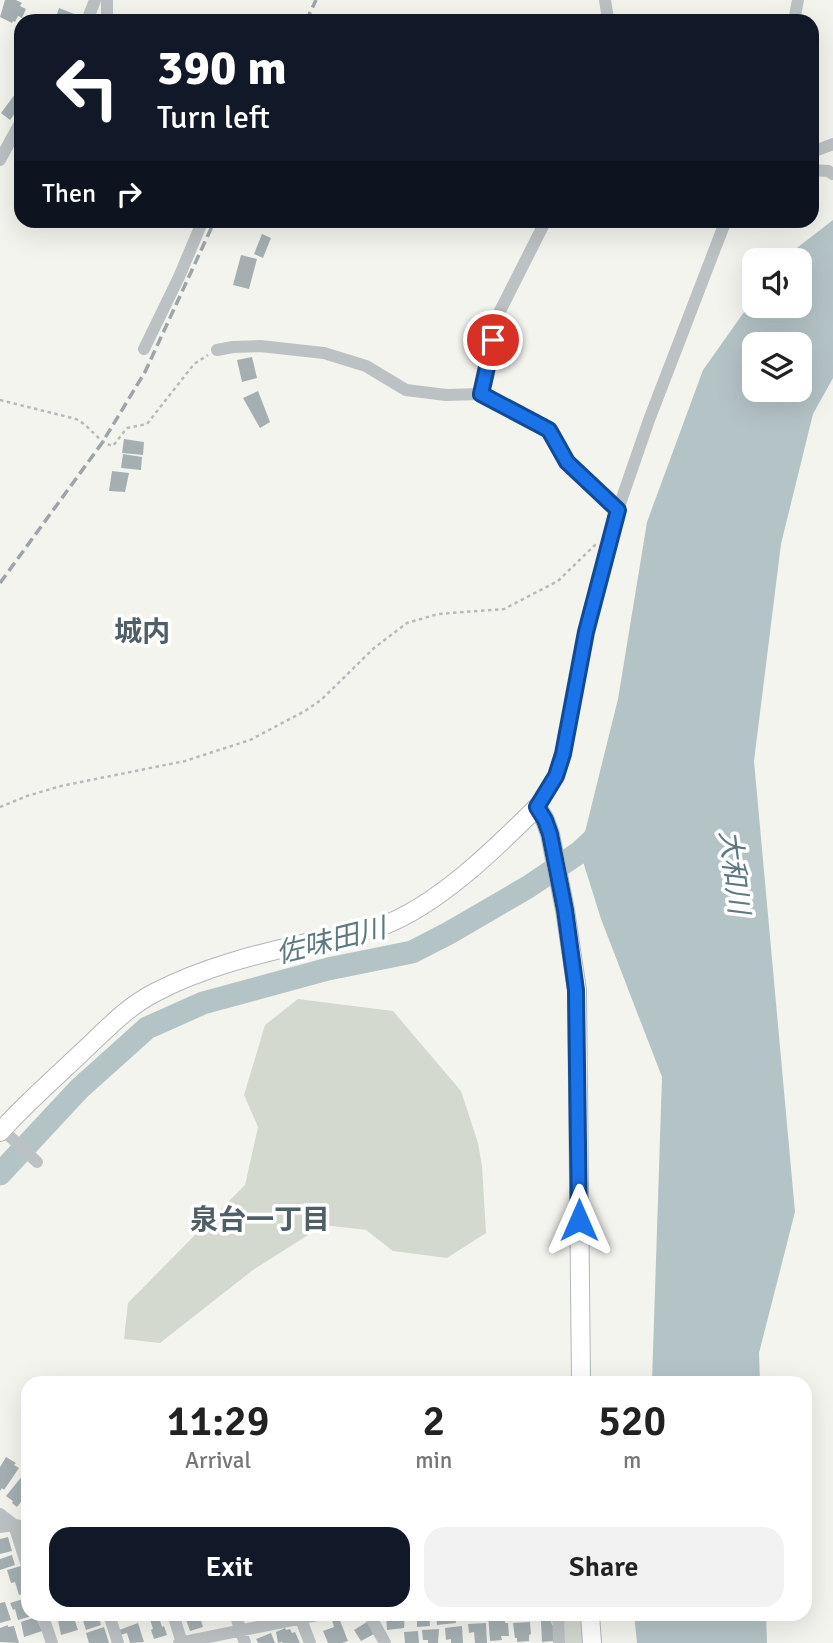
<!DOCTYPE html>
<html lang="en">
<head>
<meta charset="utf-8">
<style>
  body { margin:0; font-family:Signika,"Noto Sans JP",sans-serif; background:#f2f2f2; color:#222; height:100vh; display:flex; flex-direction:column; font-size:26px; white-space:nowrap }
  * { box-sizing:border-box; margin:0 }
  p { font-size:23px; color:#767676 }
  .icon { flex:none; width:38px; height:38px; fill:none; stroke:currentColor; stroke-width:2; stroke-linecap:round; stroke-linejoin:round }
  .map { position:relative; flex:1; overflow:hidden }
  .details { position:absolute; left:21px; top:1376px; width:791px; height:245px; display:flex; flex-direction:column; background:#fff; border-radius:21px; box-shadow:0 7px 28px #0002 }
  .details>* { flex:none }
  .banner { position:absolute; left:14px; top:14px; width:805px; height:214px; border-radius:21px; box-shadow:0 7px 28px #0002; background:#111827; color:#fff; overflow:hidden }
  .fabs { position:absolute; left:742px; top:248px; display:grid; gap:14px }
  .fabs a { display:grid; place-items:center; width:70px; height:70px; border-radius:14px; background:#fff; box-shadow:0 7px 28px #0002; font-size:35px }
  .pin { position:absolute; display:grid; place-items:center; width:60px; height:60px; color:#fff; margin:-30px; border:4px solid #fff; border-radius:50%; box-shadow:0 2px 7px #0007 }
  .me { position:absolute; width:77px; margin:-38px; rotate:0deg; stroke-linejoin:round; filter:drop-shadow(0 0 5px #0008) }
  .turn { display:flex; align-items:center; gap:24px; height:147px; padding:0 28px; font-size:32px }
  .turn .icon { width:91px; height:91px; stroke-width:2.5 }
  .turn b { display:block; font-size:49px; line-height:60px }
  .then { display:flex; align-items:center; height:66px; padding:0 28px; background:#0003; gap:14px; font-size:26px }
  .eta { display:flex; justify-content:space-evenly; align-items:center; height:119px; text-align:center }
  .eta b { font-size:42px; font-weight:600; line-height:49px }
  .button { display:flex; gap:14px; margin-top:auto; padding:14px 28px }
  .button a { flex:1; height:80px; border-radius:21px; background:#111827; color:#fff; font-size:28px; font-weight:600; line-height:80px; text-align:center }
  .button a+a { background:#f2f2f2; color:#222 }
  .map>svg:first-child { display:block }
</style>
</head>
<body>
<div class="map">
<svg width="833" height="1643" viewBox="0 0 833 1643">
  <rect width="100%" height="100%" fill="#f4f4ef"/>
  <!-- green -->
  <path fill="#d3d9cf" d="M298 999 393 1011 461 1091 478 1143 482 1166 486 1233 447 1258 393 1251 366 1230 324 1225 253 1270 160 1343 124 1339 128 1303 191 1239 245 1185 258 1127 244 1095 265 1025Z
    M562 1614H583L585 1643H565Z"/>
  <!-- water -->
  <path fill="#b4c3c6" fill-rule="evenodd" d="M833 220V378L813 414 781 544 754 761 795 1212 759 1353 760 1382H652L662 1077 601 919 580 852 618 699 647 522 703 370 754 298V306H800V261H780ZM754 345H800V390H754Z
    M634 1614H766L767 1643H637Z"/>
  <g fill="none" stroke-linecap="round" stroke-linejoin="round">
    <!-- river -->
    <path stroke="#b4c3c6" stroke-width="23" d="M0 1174 79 1089 147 1028 203 1003 328 969 412 952 449 933 528 887 580 852 603 830"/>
  </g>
  <!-- building -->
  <path fill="#a5afb2" d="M5 0H16L22 3 20 6 26 9 22 18 18 16 15 22 13 21 12 23 0 17Z
    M59 8 77 15 74 21H58L59 18 56 17Z
    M21 86V106L10 120 1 113Z
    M262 234 271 238 263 258 254 254Z
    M241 255 257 259 249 289 233 285Z
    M252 357 257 378 242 382 237 360Z
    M258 391 270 422 260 428 243 398Z
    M124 439 144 442 143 455 122 453Z
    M123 454 142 457 141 470 121 468Z
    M112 471 129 473 125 492 109 491Z
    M6 1457 16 1463 14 1465 19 1468 4 1490 2 1488 0 1491V1467Z
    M23 1475 28 1479V1493L17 1507 12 1503 13 1501 6 1496Z
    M8 1537 12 1551 0 1554V1539Z
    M12 1555 15 1565 0 1570V1559Z
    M21 1566 28 1592 19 1595 15 1582 11 1583 7 1570Z
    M26 1598 28 1614H31L32 1616 18 1620 15 1609 13 1610 10 1603Z
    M5 1602 11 1620 0 1623V1603Z
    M81 1614H98L101 1625 86 1630Z
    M184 1614H199L203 1627 190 1631Z
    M386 1614H405L404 1628 387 1630Z
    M417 1614H429L430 1626 417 1627Z
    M436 1614H455L456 1623 437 1625Z
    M488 1614H505V1623H508L509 1636H501L502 1640 490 1641Z
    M73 1615 78 1630 61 1635 58 1620Z
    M36 1617 42 1631 24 1637 21 1622Z
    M159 1617 162 1627 164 1626 167 1635 154 1639 151 1630 153 1629 150 1619Z
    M339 1618 348 1641 342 1643H328L323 1631 334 1627 332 1620Z
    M551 1620 552 1625H554L553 1641 542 1642 541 1621Z
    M367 1622 374 1634 361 1641 354 1630Z
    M530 1622 531 1634 529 1635V1641L517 1642V1638H515L513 1623Z
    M138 1623 144 1642 130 1643 127 1633 120 1635 119 1630Z
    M486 1623 487 1643H475L474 1632 469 1633 468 1624Z
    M8 1625V1627L14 1626 19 1643 0 1642V1628Z
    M462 1626 463 1643H451V1639L446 1640 445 1628Z
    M104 1627 109 1643H89L86 1633Z
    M285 1628 286 1630 290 1629 292 1633 295 1632 300 1643H283L282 1642 278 1643 276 1632Z
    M439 1629 438 1643H428V1640H423L422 1630Z
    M418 1631 419 1643H405L404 1632Z
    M271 1633 275 1643H258L256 1639Z"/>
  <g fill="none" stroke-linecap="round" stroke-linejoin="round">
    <!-- secondary casing -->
    <g stroke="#b1b7bb" stroke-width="20">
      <path id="secondary" d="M0 1132C25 1104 53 1080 80 1054 103 1033 125 1008 154 993 203 967 261 953 315 941 337 936 361 934 382 926 438 905 495 849 537 807L545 820 550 834 565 910 577 990 581 1382
        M590 1614 592 1643"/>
    </g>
    <!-- path -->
    <path stroke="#b6babc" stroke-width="2.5" stroke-dasharray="3.5 3.5" stroke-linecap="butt" d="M0 400 76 419C92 427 96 441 113 446L127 428 147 424 194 364 208 355
      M0 807 27 796 61 786 185 761 250 740 305 711 321 700 374 648 407 623 438 614 504 609 558 581 596 544"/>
    <!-- street -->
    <path stroke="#bcc1c4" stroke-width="12" d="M605 0 608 19 611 21
      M87 21 95 0
      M107 21V0
      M794 21 798 0
      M812 152 833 144
      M0 160 21 121
      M812 170 828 171 833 174
      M144 349 179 277 203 220
      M217 350 233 347 260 346 324 353 366 366 406 390 446 395 481 394 549 430 567 462 618 510
      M481 394 499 313 546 220
      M537 807 556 776 563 754 586 632 612 527 649 420 726 220
      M2 1129 37 1162
      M0 1514 14 1525 28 1527
      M0 1527 14 1525 28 1569
      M42 1614 52 1643
      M109 1614 118 1643
      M173 1614 182 1643
      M235 1614 245 1643
      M299 1614 310 1643
      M369 1614 385 1643
      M558 1614 559 1643
      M179 1643 322 1614"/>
    <!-- secondary -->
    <use href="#secondary" stroke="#fff" stroke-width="18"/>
    <!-- rail -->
    <path stroke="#9da5aa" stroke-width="3.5" stroke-dasharray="10 5" stroke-linecap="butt" d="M306 21 316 0
      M0 583 102 443 145 372 215 220"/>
  </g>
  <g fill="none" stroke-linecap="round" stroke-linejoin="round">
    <!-- route casing -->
    <g stroke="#114b97" stroke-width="18">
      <path id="route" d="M493 340 481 394 549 430 567 462 618 510 586 632 563 754 556 776 537 807 545 820 550 834 565 910 576 990 579 1220"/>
    </g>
    <!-- route -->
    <use href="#route" stroke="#1a73e8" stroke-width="12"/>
  </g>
  <g text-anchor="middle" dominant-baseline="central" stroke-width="7" stroke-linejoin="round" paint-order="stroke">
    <!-- neighbourhood labels -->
    <g font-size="28" font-weight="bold" fill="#505e66" stroke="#fff">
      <text x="142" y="632">城内</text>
      <text x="260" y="1220">泉台一丁目</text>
    </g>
    <!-- water labels -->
    <g font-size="28" font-style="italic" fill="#5e797f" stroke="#fff">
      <text transform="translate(734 872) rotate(83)">大和川</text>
      <text transform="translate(331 941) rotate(-14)">佐味田川</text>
    </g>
  </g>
</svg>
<div class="fabs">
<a><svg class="icon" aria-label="sound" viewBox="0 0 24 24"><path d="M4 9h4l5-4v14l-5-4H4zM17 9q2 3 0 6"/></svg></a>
<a><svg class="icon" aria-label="layers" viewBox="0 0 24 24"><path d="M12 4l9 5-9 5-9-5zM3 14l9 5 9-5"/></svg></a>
</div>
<div class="pin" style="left:493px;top:340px;background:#d93025"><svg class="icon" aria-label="arrive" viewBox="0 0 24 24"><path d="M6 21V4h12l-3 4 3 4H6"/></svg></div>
<svg class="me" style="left:579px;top:1220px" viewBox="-20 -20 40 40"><path d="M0-17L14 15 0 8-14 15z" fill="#1a73e8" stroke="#fff" stroke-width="4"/></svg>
<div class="banner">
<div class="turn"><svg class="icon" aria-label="left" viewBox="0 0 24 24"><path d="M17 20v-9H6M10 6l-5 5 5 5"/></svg><div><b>390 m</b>Turn left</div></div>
<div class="then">Then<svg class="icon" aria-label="right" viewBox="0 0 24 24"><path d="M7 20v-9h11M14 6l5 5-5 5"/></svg></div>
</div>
<section class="details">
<div class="eta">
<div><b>11:29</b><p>Arrival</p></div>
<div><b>2</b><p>min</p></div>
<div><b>520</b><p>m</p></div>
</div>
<div class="button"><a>Exit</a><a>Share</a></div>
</section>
</div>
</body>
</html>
